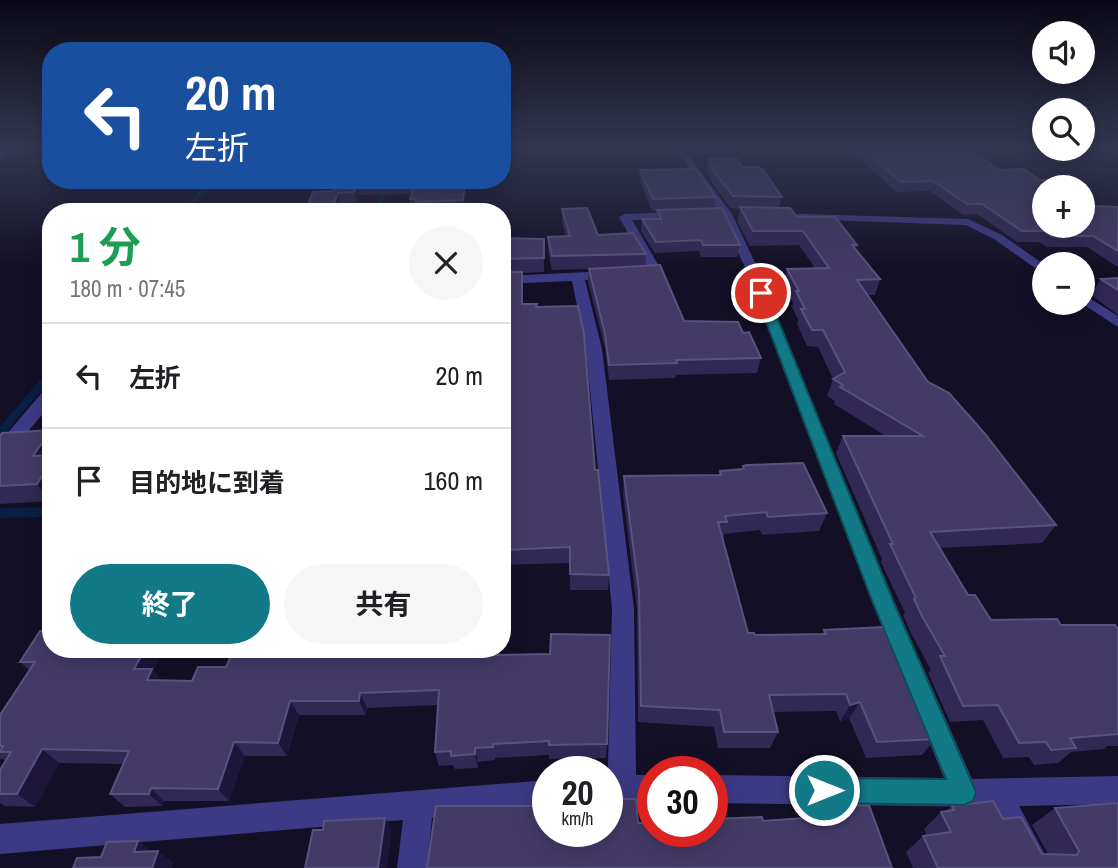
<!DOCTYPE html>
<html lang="ja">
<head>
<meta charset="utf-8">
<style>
  body { margin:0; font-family:"Archivo Narrow","Noto Sans JP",sans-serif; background:#f6f6f6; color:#202124; height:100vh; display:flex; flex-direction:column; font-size:26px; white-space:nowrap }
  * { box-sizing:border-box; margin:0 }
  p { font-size:23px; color:#757577 }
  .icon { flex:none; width:38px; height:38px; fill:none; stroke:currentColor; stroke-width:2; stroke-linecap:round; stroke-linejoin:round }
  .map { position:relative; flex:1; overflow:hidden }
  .sheet { position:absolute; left:42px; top:203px; width:469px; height:455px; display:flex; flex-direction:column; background:#fff; border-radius:28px; box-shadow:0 4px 18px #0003 }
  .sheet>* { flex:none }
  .top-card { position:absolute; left:42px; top:42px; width:469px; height:147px; border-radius:28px; box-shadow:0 4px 18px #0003; background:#1a4fa0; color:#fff; overflow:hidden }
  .buttons { position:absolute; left:1032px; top:21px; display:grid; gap:14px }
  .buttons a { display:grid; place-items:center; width:63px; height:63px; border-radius:50%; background:#fff; box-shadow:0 4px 18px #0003; font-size:35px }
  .speed { position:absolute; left:532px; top:756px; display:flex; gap:14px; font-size:35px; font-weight:700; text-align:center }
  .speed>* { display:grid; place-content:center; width:91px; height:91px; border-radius:50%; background:#fff; box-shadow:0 4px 18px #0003; line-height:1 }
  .speed small { font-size:18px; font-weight:400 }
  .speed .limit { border:10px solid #d22; background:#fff; color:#111 }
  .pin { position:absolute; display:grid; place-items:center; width:60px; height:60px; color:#fff; margin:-30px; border:4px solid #fff; border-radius:50%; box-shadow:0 2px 7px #0007 }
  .me { position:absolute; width:77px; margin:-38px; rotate:90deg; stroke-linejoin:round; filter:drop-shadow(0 0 5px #0008) }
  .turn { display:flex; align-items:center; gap:24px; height:147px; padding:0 28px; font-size:32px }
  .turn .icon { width:91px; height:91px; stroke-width:2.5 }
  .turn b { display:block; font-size:49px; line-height:60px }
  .round { display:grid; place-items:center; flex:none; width:74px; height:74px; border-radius:37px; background:#f6f6f6 }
  .headline { display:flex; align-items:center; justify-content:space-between; height:119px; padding:0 28px }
  h1 { font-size:42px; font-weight:700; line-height:52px; color:#1e9e55 }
  .action { display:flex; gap:14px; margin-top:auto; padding:14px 28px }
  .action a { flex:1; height:80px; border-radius:42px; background:#127987; color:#fff; font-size:28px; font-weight:700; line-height:80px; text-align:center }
  .action a+a { background:#f6f6f6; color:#202124 }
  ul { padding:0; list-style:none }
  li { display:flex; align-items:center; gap:21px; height:105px; padding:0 28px; border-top:2px solid #e0e0e0 }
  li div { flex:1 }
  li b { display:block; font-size:26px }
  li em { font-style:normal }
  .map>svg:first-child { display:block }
</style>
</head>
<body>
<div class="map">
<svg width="1118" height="868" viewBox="0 0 1118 868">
  <rect width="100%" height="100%" fill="#130f26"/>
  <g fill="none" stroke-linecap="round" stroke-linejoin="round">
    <!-- stream-far2 -->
    <path stroke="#0a1f44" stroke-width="4.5" d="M185 212 211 180
      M378 212 386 180"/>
    <!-- stream-far1 -->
    <path stroke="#0a1f44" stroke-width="8" d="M0 433 51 373"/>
    <!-- stream -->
    <path stroke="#0a1f44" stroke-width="10" d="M0 513 44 512 51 509"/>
    <!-- minor -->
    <path fill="#3d3a85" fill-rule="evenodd" d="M8 148H18L0 160V153Z
      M675 148H683L732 214 757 267 895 603 972 779 1118 776V804L1019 806 1052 868H1021L988 807 712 803V775L944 778 873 603 745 267 720 214Z
      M678 212 682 213V217L632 220 663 273 657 277H637V271L649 270 619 217 625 214Z
      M772 213 968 219 1002 235 1045 265V275L994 239 966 225 768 218 766 216Z
      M610 271 615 272V278L585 280 602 349 634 609 636 775H653V803H607L612 609 586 349 572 281 502 284V276Z
      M1083 294 1118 316V327L1081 303H1083Z
      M51 388V404L6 458 0 460V442L45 389Z
      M548 780V808L432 818 427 868H397L403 820 0 854V824Z"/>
  </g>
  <!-- wall -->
  <path fill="#312854" d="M857 148H922L926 151 999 170 1096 206 1118 207V267L1087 247H1047L1039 242H1017L977 214 963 215 930 191 897 192 855 155Z
    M708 159 742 167 782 197 779 208 797 217 857 245 856 250 880 279 875 295H868L928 382 1056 525 1042 543 939 548 968 595 991 620 1118 629V746H1107L1104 749 1071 752 1058 763 1034 765 1029 757 1003 758 983 720 950 722 928 673 931 670 911 633 903 615 905 613 881 562 882 559 836 453 843 436H886L834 404 835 401 827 396 833 379 818 347 807 346 797 324 798 319 792 307 793 303 783 284 787 269 815 268 799 245 750 246 737 221 740 209 730 208 710 180V177L707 171Z
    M640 170 715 197 713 209 740 245 737 257H701L699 251 655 253 641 231 642 219H657V211H652L640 181Z
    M337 180 466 187 464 210 417 212V209H412L410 199 412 194 359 195 356 202 340 203 333 191Z
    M562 209 598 235 646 254 645 266 684 321 743 333 761 358 757 373 676 375 675 378 609 380 605 348 588 282 589 269 552 270 548 250V237L566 236 562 222Z
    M502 238 544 239V272L522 273V304L536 307 595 470 609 575 608 590H570V563L502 565Z
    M1118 278V315L1091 295 1101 279Z
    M51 430 50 501 0 504V436Z
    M743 466 827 513 819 531 762 535 760 530 724 534 723 540 748 633 755 635 822 634 824 630 936 739 922 755 866 758 849 718 840 722 836 711 773 712 778 732 770 748H718L714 727 638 722 637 609 623 494 624 476 719 475 720 471 742 469Z
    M51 649H164L153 670 161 680 192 681 226 667 295 656 379 649H499V655L607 744 606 758 549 759V755L495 758V760L478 762V768L455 769 453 765 439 766 435 752 438 705 367 708 366 715H299L287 756H245L229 801H164L162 806 125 807 110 794 123 764 59 763 35 807 5 806 0 803V770L6 760 0 759V715L29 670 20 662Z
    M842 806 892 868 638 823 763 821 834 816Z
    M952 806 1003 819 1042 854H1048L1032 825 1055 808 1118 868H913L906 852 923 836H927L924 829 941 812 946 811Z"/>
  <!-- shaded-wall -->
  <path fill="#1d163a" d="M465 180 466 187 464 210 463 200Z
    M357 185 359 195 356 202 354 192Z
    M338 193 340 203 337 212H331Z
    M51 431V500L50 501 37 484 33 456Z
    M145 649H164L153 670 164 684 159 694 134 669Z
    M360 693 367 708 366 715 359 701Z
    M290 701 299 715 287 756 278 743Z
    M860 702 849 718 840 722 850 705Z
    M234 742 245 756 229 801 218 789Z
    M475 748 478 762V768L475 754Z
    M42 749 59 763 35 807 17 794Z
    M151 788 164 801 162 806 149 794Z
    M385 818 392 831 387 868H378Z
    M138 841 155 854 134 852Z
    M158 851 174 863 172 868H152Z"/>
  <!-- building -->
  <path fill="#433a66" stroke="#5a527e" stroke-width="2" d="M861 148H922L926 151 971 150 999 170 1024 169 1039 180H1050L1061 187H1045V226H1083V197L1096 206 1118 207V251L1093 236H1052L1045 231H1022L982 204H967L933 181 901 182Z
    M736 158 742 167H757L763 170 782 197 733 196 711 168H714L708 159Z
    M696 169 715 197 653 199 640 170Z
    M337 180H465L463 200 416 202V199H410L415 184 357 185 354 192 338 193 331 211 305 212 313 192 333 191Z
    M740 207 790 208 797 217H835L857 245H852L880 279 857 280 928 382 949 393 985 434 1056 525 930 532 968 595H975L991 620 1057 619 1061 625H1115L1118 629V734L1070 738 1076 748 1051 750 1046 742 1019 743 998 705 963 706 940 656H945L922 616 914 599 916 598 890 544H893L843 436H923L840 387 843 385 833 379 845 372 823 330H812L801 309H805L796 291H799L787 269 829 268 803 231H753Z
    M587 208 598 235 633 233 646 254 552 256 548 237 570 236 562 209Z
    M722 208 740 245H703L701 240 656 242 642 219H661L657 210Z
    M502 238 544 239V258L502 259Z
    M660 265 684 321 738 322 743 333 749 332 761 358 676 360 677 363 609 365 605 334 589 269Z
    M502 272H522V304H537L536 307 578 306 584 334 595 470H598L609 575 570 574V547L502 550Z
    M1118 278V290L1101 279Z
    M51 430 33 456 51 455V463L37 484 0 486V436L2 433Z
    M803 463 827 513 768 517 766 512 725 516 727 522H718L748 633H754L755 635 826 634 824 630 883 627 936 739 877 742 860 702 850 705 846 694 769 695 778 732H724L720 710 641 706 639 591 624 476 721 475 720 471 744 469 743 466 747 465Z
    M40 631H51V649H145L134 669H152L147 680 192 681 198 667H226L231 656H295L298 649H497L496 655 550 654 551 634 610 635 607 744 549 745V741L493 744V747L475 748V754L451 756V751L435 752 439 690 360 693 359 701H290L278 743 234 742 218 789 151 788 149 794H110L129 751 42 749 17 794H0V770L11 752H0L3 746H0V715L35 662H20Z
    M607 799H636L638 823H653V831H712V819L762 817 763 821 845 815 842 806 869 805 892 868H427L436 806H548V831H607Z
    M993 801 1003 819 1021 817 1042 854 1077 855 1079 851 1055 808 1118 803V868H938L923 836 951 832 941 812 954 810 952 806Z
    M385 818 378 868H305L313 830H323L324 821Z
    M138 841 134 852 158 851 152 868H73L77 858 101 857 107 842Z"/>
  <!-- sky -->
  <linearGradient id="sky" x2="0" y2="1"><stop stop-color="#0a0815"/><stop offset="0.55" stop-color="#333752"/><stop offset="1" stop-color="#333752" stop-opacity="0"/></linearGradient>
  <rect width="1118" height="269" fill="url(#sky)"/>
  <!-- route -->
  <path fill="#127987" stroke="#0c4f58" stroke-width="2" d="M761 289 767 293 894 603 976 792 973 801 964 805 824 803 815 799 811 790 815 781 824 778 946 779 873 603 755 293Z"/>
</svg>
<div class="buttons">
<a><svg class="icon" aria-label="sound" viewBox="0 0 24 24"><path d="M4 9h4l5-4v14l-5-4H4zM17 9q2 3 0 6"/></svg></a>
<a><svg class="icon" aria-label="search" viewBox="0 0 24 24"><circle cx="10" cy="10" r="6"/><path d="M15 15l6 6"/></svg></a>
<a>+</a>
<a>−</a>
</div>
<div class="speed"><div>20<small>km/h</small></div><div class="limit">30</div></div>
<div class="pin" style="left:761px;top:293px;background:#d93025"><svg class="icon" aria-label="arrive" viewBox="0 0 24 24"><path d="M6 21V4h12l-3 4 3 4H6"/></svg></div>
<svg class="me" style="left:824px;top:790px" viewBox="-20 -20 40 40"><circle r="17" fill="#127987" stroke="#fff" stroke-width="3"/><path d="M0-11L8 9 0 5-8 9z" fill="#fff"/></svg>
<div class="top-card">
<div class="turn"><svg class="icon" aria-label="left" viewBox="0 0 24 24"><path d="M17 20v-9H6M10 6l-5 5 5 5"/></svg><div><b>20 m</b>左折</div></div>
</div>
<section class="sheet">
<div class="headline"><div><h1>1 分</h1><p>180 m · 07:45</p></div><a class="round"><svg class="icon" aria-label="close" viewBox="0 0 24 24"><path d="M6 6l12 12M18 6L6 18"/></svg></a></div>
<ul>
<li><svg class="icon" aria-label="left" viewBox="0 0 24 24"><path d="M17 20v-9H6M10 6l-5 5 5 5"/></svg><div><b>左折</b></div><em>20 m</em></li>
<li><svg class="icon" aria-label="arrive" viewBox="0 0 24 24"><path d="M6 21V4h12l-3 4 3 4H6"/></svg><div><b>目的地に到着</b></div><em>160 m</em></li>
</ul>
<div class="action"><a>終了</a><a>共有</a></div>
</section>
</div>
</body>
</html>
